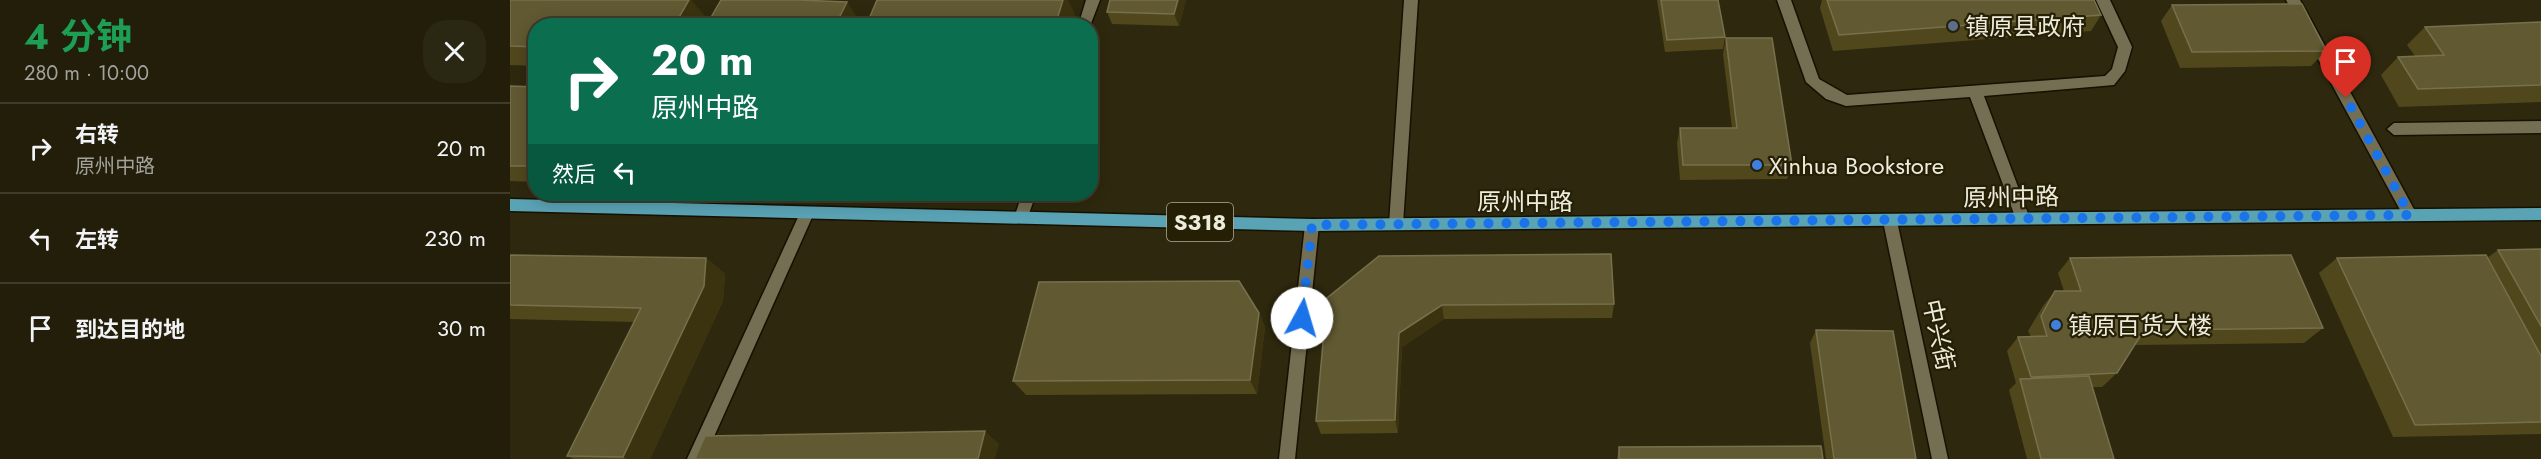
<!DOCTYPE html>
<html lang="zh">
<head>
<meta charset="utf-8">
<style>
  body { margin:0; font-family:Jost,"Noto Sans SC",sans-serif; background:#2a2713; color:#f1f3f6; height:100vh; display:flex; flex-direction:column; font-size:22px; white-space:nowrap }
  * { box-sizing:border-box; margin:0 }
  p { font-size:20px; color:#a2a29c }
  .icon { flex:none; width:33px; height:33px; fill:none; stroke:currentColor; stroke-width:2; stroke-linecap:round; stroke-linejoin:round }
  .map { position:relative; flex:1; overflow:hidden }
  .details { display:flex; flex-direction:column; background:#221e0a; width:510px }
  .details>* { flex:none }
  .guide { position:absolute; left:18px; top:18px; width:570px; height:183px; border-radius:24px; box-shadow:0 3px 15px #0003,0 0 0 2px #3f3c2b; background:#0b6e4f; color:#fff; overflow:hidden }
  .pin { position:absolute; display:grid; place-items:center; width:51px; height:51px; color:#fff; margin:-62px -26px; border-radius:50% 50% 50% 0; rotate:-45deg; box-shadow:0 0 6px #0007 }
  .pin .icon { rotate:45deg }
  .me { position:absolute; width:66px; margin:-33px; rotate:6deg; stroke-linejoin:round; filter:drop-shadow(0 0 4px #0008) }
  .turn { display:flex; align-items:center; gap:21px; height:126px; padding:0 24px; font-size:27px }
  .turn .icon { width:78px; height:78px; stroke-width:2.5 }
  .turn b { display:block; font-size:42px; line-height:51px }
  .then { display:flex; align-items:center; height:57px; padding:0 24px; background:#0003; gap:12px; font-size:22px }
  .round { display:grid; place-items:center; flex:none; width:63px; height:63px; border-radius:24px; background:#2a2713 }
  .overview { display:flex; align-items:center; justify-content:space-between; height:102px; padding:0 24px }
  h1 { font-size:36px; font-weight:700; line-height:45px; color:#1e9e55 }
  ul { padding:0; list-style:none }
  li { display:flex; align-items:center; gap:18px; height:90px; padding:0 24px; border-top:2px solid #3f3c2b }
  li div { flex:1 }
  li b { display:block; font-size:22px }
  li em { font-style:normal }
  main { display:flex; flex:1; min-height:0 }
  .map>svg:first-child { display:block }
</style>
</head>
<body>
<main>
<section class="details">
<div class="overview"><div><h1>4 分钟</h1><p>280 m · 10:00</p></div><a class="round"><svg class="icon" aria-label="close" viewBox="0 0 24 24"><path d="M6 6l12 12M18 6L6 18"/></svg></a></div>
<ul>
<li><svg class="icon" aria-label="right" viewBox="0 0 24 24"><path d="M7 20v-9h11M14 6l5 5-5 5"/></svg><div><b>右转</b><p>原州中路</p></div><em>20 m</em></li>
<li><svg class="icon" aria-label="left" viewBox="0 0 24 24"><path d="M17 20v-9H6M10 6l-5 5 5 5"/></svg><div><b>左转</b></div><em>230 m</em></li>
<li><svg class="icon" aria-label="arrive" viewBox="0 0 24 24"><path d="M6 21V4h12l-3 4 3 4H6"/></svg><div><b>到达目的地</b></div><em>30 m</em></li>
</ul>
</section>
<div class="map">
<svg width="2031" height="459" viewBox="0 0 2031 459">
  <rect width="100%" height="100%" fill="#2e280e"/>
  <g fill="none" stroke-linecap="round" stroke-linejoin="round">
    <!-- lane casing -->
    <g stroke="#161100" stroke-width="3">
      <path id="lane" d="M576 0H590L580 26H568Z
        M1267 0H1281L1309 79 1337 95 1595 76 1602 69 1608 47 1586 0H1600L1622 47 1615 71 1604 85 1474 96 1520 219 1518 223H1508L1506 219 1460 97 1336 106 1316 99 1296 82Z
        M2031 121V133L1884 135 1877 129 1884 123Z
        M512 194H526L516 222H506L504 218Z"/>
    </g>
    <!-- street casing -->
    <g stroke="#161100" stroke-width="3">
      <path id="street" d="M894 0H908L893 224 891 228H881L879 224Z
        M1776 0H1790L1905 211 1907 215 1905 219H1895Z
        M102 194H116L106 212H96L94 208Z
        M297 207 302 209 304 213 194 459H177L290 213 292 209Z
        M1380 215 1385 217 1387 221 1438 459H1422L1373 221 1375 217Z"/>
    </g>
    <!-- secondary casing -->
    <g stroke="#161100" stroke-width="3">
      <path id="secondary" d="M802 219 807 221 809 225 785 459H769L795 225 797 221Z"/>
    </g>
    <!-- primary casing -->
    <g stroke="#161100" stroke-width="3">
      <path id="primary" d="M0 199 802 219 2031 208V220L802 231 0 211Z"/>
    </g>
    <!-- lane -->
    <use href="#lane" fill="#746f53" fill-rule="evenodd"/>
    <!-- street -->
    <use href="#street" fill="#746f53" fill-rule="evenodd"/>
    <!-- secondary -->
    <use href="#secondary" fill="#746f53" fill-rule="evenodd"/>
    <!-- primary -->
    <use href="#primary" fill="#5aa3b5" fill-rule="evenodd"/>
  </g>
  <!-- wall -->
  <path fill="#50471d" d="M0 0 198 19 26 26V66L0 65Z
    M600 0H676L669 26 602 24 597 12Z
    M1147 0H1208L1215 37 1213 49 1155 52Z
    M1312 0H1584L1591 15 1581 31 1323 51 1310 8Z
    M1662 5 1816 51 1801 66 1670 68 1651 21Z
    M2031 22V102L1889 107 1871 75 1888 57 1905 56 1897 45 1915 27Z
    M1216 38 1282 165 1277 179 1170 180 1167 143 1170 128H1222L1213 54Z
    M0 86 26 87V182L0 181Z
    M2031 249V434L1883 437 1809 273 1827 258H1977L1988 250Z
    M0 255 196 258 215 274 213 301 140 459H63L57 456 124 322 0 319Z
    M1560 258 1813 328 1794 343 1625 345 1607 373 1592 387H1582L1604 459H1517L1499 390 1506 383 1497 351 1508 337H1521L1518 331 1533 306 1545 291H1554L1548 273Z
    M817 298 1104 304 1102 318 934 319 892 347 888 433 811 434 806 421Z
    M749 313 755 327 747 394 516 395 503 381Z
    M1306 330 1406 459H1316L1300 343Z
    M1109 447 1313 459H1107Z"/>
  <!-- shaded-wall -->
  <path fill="#3b330f" d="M179 0H181L198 19 194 26H164Z
    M553 0H558L565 14 562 26H545Z
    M668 0H676L669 26 664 14Z
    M337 2 348 18 345 26H325Z
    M196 258 215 274 213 301 140 459H117L113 457Z
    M932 305 934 319 892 347 888 433 885 420 889 333Z
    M749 313 755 327 747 394 740 380Z
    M475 431 489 444 485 459H468Z"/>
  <!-- building -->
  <path fill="#615932" stroke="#77704c" stroke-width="1.5" d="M0 0H179L164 26H26V47L0 46Z
    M211 0H289L337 2 325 26H196Z
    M367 0H553L545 26H356Z
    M600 0H668L664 14 597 12Z
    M1151 0H1208L1215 37 1157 40Z
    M1317 0H1584L1591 15 1329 35Z
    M1792 4 1816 51 1682 52 1662 5Z
    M2031 22V85L1908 89 1888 57 1934 55 1915 27Z
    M1216 38H1262L1282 165H1173L1170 128H1227Z
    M0 86 26 87V166H0Z
    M2031 249V326L1988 250Z
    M1101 254 1104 304 932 305 889 333 885 420 806 421 817 298 869 256Z
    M0 255 196 258 194 286 113 457 57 456 131 308 0 305Z
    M1781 255 1813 328 1634 330 1607 373 1521 377 1508 337 1537 336 1531 316 1545 291H1571L1560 258Z
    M1976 255 2031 356V422L1905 425 1827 258Z
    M729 281 749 313 740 380 503 381 529 282Z
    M1306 330 1383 331 1406 459H1324Z
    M1579 376 1604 459H1531L1510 379Z
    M475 431 468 459H185L195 436Z
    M1311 446 1313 459H1109V447Z"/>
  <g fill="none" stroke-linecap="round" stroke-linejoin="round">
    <!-- route -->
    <path stroke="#1a73e8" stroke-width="10" stroke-dasharray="0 18" d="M792 318 802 225 1900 215 1836 98"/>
  </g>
  <!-- markers -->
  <circle fill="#5c6f8a" stroke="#241f05" stroke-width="2" cx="1443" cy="26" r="6"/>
  <g fill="#3f7fe0" stroke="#241f05" stroke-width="2">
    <circle cx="1247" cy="165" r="6"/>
    <circle cx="1546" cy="325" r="6"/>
  </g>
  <g text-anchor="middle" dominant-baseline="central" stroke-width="4.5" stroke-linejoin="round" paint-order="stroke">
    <!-- shield labels -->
    <rect fill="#241f05" stroke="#b1ae9b" stroke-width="1.5" x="657" y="203" width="66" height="38" rx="4.5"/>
    <g font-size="22" font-weight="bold" fill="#edebdb">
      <text x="690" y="222">S318</text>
    </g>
    <!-- poi labels -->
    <g font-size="24" fill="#edebdb" stroke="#241f05" text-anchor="start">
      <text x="1455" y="26">镇原县政府</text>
      <text x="1259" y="165">Xinhua Bookstore</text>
      <text x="1558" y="325">镇原百货大楼</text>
    </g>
    <!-- street labels -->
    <g font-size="24" fill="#edebdb" stroke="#241f05">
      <text transform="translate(1501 197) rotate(-1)">原州中路</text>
      <text x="1015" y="201">原州中路</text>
      <text transform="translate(1429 335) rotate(78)">中兴街</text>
    </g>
  </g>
</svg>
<div class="pin" style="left:1836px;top:98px;background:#d93025"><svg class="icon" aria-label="arrive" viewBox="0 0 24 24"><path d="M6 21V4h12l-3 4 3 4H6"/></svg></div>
<svg class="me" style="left:792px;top:318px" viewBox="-20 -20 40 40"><circle r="19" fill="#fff"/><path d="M0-13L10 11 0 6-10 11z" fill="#1a73e8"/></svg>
<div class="guide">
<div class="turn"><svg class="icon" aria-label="right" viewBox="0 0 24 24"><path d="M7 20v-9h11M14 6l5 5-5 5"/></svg><div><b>20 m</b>原州中路</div></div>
<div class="then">然后<svg class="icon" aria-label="left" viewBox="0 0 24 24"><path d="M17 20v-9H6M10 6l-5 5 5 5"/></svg></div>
</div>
</div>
</main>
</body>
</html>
